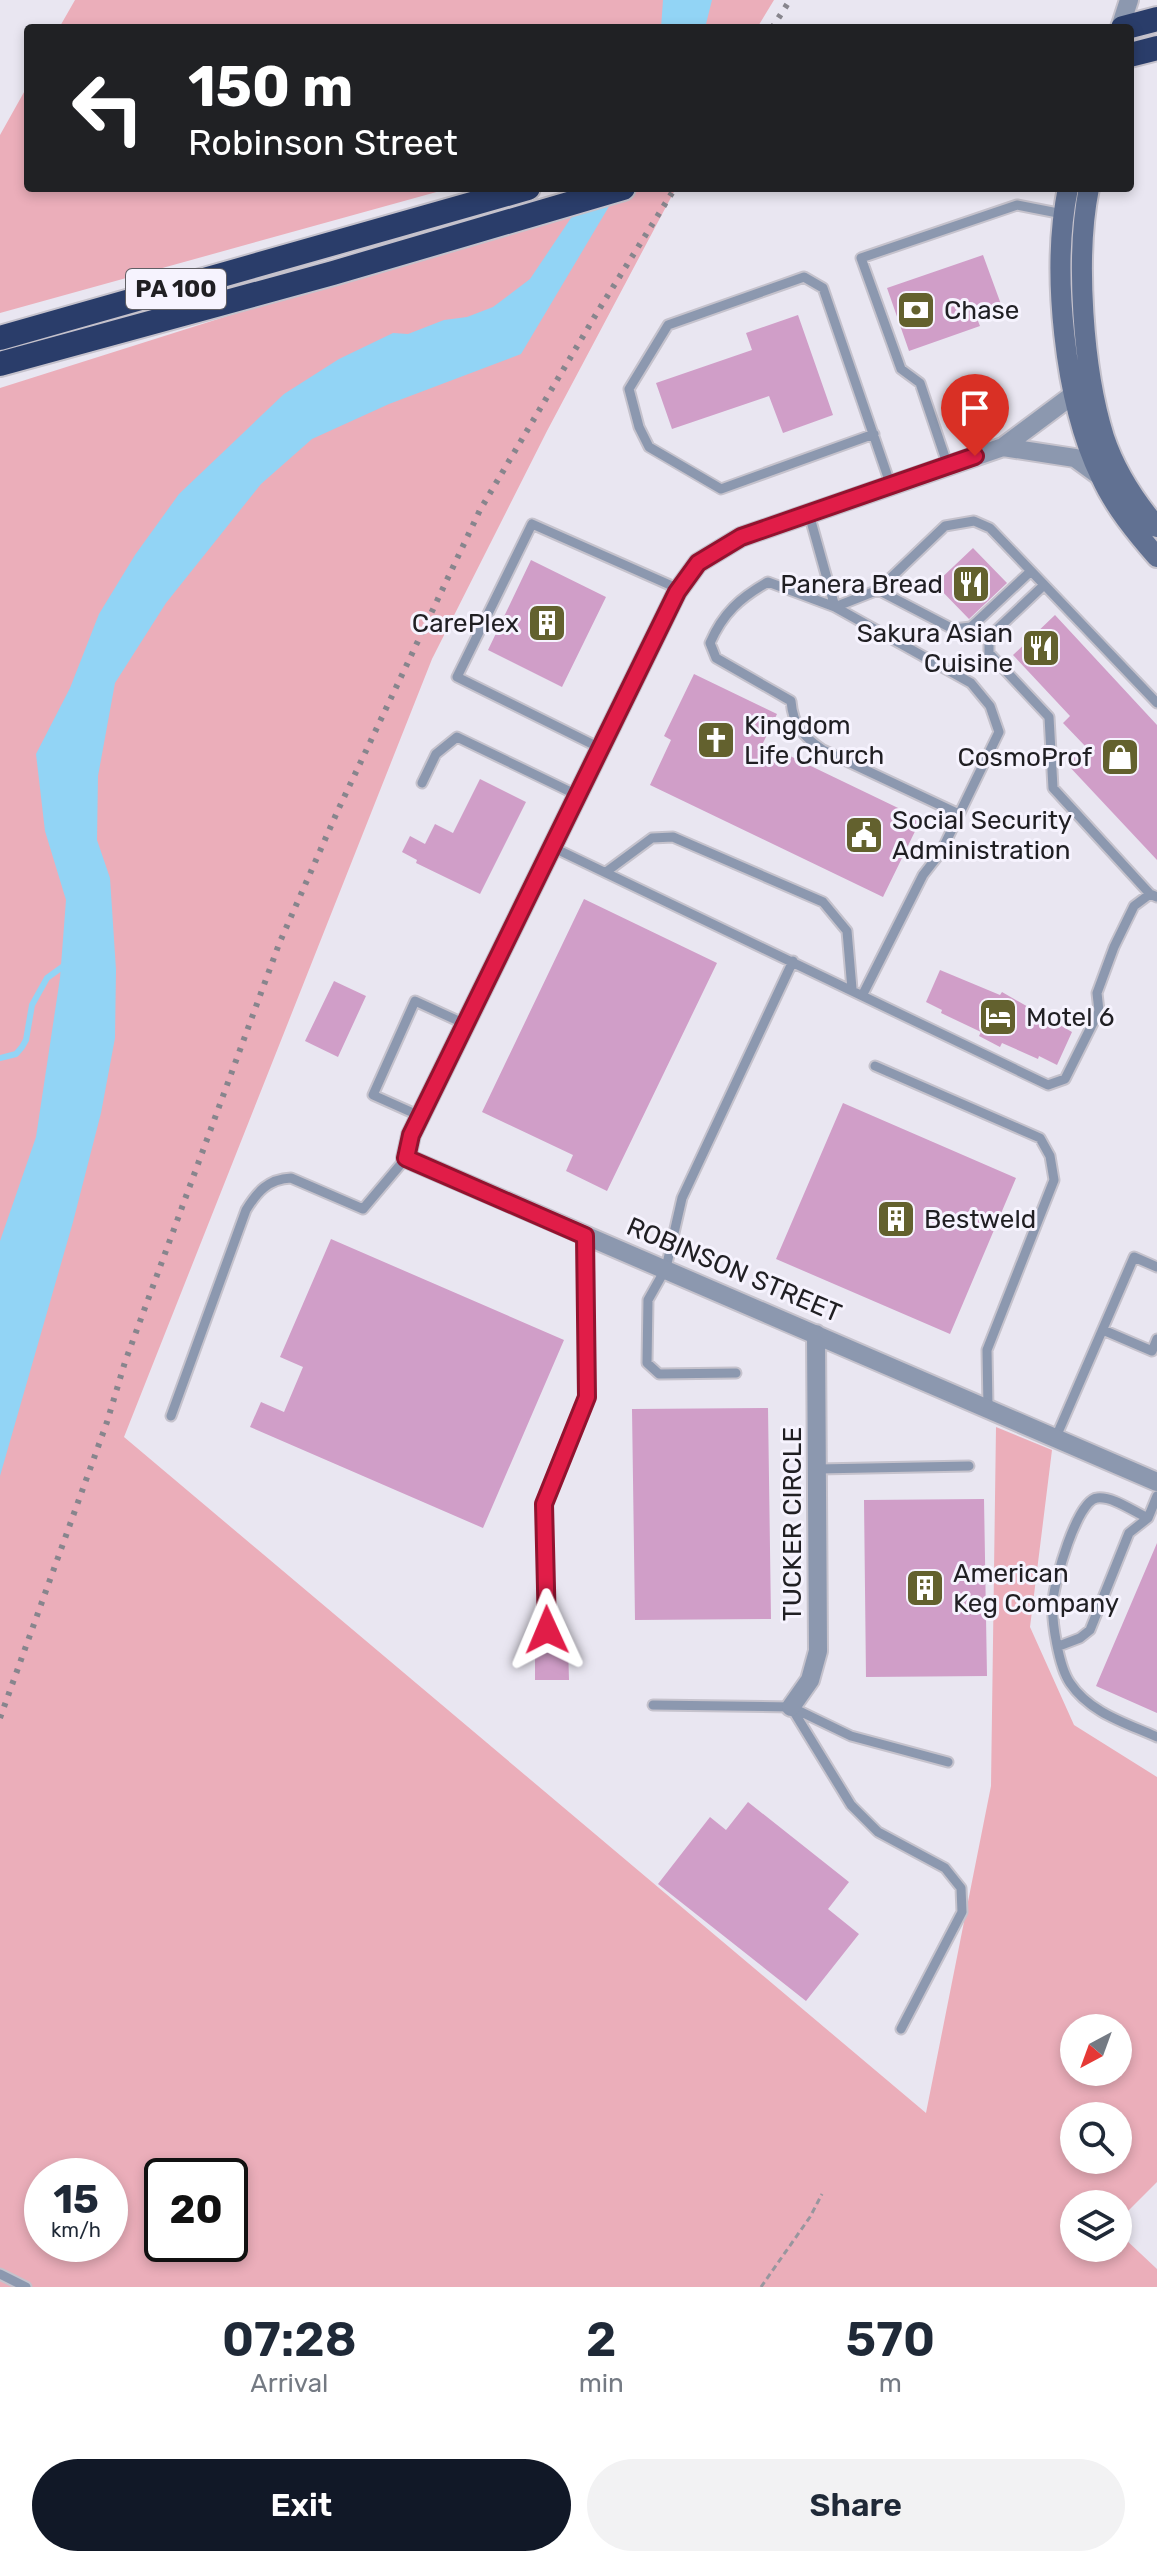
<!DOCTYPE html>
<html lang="en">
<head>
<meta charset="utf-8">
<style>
  body { margin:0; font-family:Rubik,sans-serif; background:#f2f2f3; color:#1f2937; height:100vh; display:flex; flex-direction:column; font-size:30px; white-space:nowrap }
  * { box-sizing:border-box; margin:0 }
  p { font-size:26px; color:#747a83 }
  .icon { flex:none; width:44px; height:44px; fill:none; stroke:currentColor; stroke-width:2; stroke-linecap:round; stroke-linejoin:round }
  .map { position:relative; height:2287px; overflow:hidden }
  .details { display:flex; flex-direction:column; background:#fff; flex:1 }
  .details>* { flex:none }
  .top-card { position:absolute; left:24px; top:24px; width:1110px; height:168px; border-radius:8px; box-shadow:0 4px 12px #0003; background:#202124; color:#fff; overflow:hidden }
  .needle { width:52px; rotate:221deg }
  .tools { position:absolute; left:1060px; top:2014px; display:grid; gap:16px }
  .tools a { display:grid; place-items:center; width:72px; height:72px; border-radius:50%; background:#fff; box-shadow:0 4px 12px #0003; font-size:40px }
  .speed { position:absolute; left:24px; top:2158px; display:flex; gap:16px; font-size:40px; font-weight:700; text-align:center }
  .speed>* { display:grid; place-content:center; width:104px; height:104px; border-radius:50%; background:#fff; box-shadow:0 4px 12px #0003; line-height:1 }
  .speed small { font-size:20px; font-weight:400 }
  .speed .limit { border:4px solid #111; border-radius:12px; background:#fff; color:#111 }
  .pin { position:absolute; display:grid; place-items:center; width:68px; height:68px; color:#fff; margin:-82px -34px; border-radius:50% 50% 50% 0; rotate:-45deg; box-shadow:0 0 8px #0007 }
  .pin .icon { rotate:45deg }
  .me { position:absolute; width:88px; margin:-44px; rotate:359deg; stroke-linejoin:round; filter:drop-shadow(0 0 6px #0008) }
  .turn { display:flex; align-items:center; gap:28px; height:168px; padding:0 32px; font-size:36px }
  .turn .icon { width:104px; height:104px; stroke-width:2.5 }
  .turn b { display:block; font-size:56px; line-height:68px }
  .eta { display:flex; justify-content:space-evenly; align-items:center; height:136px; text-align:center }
  .eta b { font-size:48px; font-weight:600; line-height:56px }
  .primary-button { display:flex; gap:16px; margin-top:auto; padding:16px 32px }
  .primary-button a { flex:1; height:92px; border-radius:48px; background:#111827; color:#fff; font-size:32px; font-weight:600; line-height:92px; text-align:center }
  .primary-button a+a { background:#f2f2f3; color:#1f2937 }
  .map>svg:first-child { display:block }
</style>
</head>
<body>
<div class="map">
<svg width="1157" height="2287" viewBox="0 0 1157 2287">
  <rect width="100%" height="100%" fill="#e9e6f1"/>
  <!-- green -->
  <path fill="#ebaeba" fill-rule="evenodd" d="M75 0H774L757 28H59Z
    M28 85V188H451L0 313V135Z
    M633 188H676L547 431 432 659 124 1437 926 2113 991 1786 996 1427 1052 1450 1030 1627 1074 1725 1157 1777V2182L1122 2217 1124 2238 1157 2269V2287H0V388ZM1074 2028H1118V2072H1074ZM1074 2116H1118V2160H1074ZM42 2176H110V2244H42ZM162 2176H230V2244H162ZM1074 2204H1118V2248H1074Z"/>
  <!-- water -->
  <path fill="#92d4f5" d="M663 0H712L705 28H661Z
    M620 188 521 354 389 404 312 439 261 484 166 603 115 683 98 776 97 840 110 878 116 970 115 1038 101 1113 73 1222 0 1476V1241L36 1137 60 978 66 900 45 831 36 754 70 688 99 614 135 555 179 494 284 394 339 359 393 333 408 334 444 320 467 317 493 307 530 279 579 206Z"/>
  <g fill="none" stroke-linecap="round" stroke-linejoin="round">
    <!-- stream -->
    <path stroke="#92d4f5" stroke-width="6" d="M0 1058 16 1054 22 1047 26 1040 32 1005 47 978 65 965"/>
  </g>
  <!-- building -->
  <path fill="#d09ec8" d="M983 255 1002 307 976 316 980 326 909 351 887 288Z
    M798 315 833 415 783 433 769 396 672 429 656 383 752 350 746 333Z
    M973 548 1007 583 969 619 935 584Z
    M531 560 606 597 562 687 488 650Z
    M1055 615 1157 725V860L1067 764 1086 747 1063 723 1070 716 1013 655Z
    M694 674 777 714 763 743 921 819 883 897 650 785 671 740 664 736Z
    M480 779 526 802 480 894 416 863 417 860 402 852 410 836 425 844 435 824 453 833Z
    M584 899 717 963 607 1191 566 1171 573 1155 482 1112Z
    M940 970 1000 995 1002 992 1072 1032 1057 1065 1039 1056 1038 1059 1002 1043 1000 1047 979 1036 981 1032 941 1013 942 1010 926 1002Z
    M334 981 366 996 338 1057 305 1041Z
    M843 1103 1016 1178 950 1334 776 1259Z
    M331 1239 564 1340 483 1528 250 1427 261 1402 284 1412 303 1367 280 1357Z
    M768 1408 771 1619 635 1620 632 1409Z
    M984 1499 987 1676 866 1677 864 1500Z
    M1157 1543V1713L1096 1686Z
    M535 1646H568L569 1680H535Z
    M748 1802 849 1882 828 1909 859 1934 806 2001 658 1884 710 1817 726 1830Z"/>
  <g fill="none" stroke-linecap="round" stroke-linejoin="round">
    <!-- lane casing -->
    <g stroke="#c5c2cc" stroke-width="13">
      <path id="lane" d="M874 434 721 489 649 447 639 427 629 389 668 325 804 277 823 288 891 486
        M948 466 920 383 901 369 861 258 1017 205 1063 214
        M809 514 835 607 971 683 990 706 999 732 941 852 923 875 863 994
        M1044 585 989 637V653L1049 717 1053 788 1150 894
        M878 590 953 629 971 627 1031 571
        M600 748 457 677 532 524 679 589
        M422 783 436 754 457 737 577 795
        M959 814 823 750C804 737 793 726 791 701L716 658 710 643C723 613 740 598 768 582L835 607 878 590 945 526 974 521 990 528 1157 703
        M552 847 1048 1085 1065 1079 1099 1011 1097 993 1114 947 1134 906 1150 894 1157 897
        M606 872 652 838 673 837 823 902 847 931 852 989
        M875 1066 1040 1138 1050 1156 1054 1180 987 1350 988 1408
        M420 1116 373 1095 415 1001 465 1024
        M1103 1330 1152 1351 1157 1339
        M736 1373 659 1374 647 1363 648 1300 666 1268 682 1198 793 961
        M171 1416 246 1210C257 1192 268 1179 291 1178L363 1209 406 1158
        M1056 1437 1134 1257 1157 1267
        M818 1469 969 1466
        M1148 1518C1134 1512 1113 1496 1097 1498 1077 1500 1054 1582 1053 1601 1051 1621 1059 1667 1070 1683 1090 1713 1126 1723 1157 1737
        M547 1630 544 1504 587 1397 585 1236
        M1059 1646 1080 1638 1090 1630 1129 1533 1148 1518 1157 1496
        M653 1705 791 1707 851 1736 948 1762
        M791 1707 851 1805 878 1832 945 1868 961 1888 962 1912 901 2029
        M0 2274 26 2287"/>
    </g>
    <!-- street casing -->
    <g stroke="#c5c2cc" stroke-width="22">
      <path id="street" d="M1120 28 1129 0
        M1086 393 1074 394 1003 447 741 537 698 563 677 592 411 1135 406 1158 1157 1482
        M1003 447 1075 458 1101 477
        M791 1707 810 1680 818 1651 816 1334"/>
    </g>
    <!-- secondary casing -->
    <g stroke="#c5c2cc" stroke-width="24">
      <path id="secondary" d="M1068 188C1051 270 1064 400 1101 477 1114 506 1136 533 1157 557
        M1089 188C1075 257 1083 370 1104 437 1115 470 1135 501 1157 527"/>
    </g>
    <!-- highway casing -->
    <g stroke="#c5c2cc" stroke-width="28">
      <path id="highway" d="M1123 28 1157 19
        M1130 55 1157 48
        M0 338 528 188
        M0 364 333 273 623 188"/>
    </g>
    <!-- path -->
    <path stroke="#98969e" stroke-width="3" stroke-dasharray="6 4" stroke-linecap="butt" d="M761 2287 810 2217 822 2194"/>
    <!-- lane -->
    <use href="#lane" stroke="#8c98af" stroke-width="9"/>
    <!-- street -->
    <use href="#street" stroke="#8c98af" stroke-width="18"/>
    <!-- secondary -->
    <use href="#secondary" stroke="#617192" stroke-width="20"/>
    <!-- highway -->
    <use href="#highway" stroke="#2a3d6a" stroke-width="24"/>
    <!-- rail -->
    <path stroke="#87858d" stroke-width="6" stroke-dasharray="4 8" stroke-linecap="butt" d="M772 28 790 0
      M0 1718 107 1422 125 1362 279 944 338 810 480 510 598 311 675 188"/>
  </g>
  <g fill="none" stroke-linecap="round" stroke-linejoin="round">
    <!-- route casing -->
    <g stroke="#92132f" stroke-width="20">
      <path id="route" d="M547 1630 544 1504 587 1397 585 1236 406 1158 411 1135 677 592 698 563 741 537 975 456"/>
    </g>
    <!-- route -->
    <use href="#route" stroke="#e11d48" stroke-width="14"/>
  </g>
  <!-- icons -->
  <defs>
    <g id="bank-square" transform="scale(2)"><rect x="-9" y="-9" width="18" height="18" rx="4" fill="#63612e" stroke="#f6f3fe"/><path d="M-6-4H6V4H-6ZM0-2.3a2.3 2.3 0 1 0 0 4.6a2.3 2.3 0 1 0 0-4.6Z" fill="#fff"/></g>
    <g id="restaurant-square" transform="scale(2)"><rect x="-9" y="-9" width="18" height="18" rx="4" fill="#63612e" stroke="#f6f3fe"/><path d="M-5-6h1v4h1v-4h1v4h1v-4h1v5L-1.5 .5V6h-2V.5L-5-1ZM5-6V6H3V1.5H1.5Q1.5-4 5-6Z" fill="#fff"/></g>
    <g id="building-square" transform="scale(2)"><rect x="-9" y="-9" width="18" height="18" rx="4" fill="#63612e" stroke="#f6f3fe"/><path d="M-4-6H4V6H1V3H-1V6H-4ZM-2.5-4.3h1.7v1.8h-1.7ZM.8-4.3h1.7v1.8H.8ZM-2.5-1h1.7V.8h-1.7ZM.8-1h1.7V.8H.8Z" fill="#fff"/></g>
    <g id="church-square" transform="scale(2)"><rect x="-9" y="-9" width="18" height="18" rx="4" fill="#63612e" stroke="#f6f3fe"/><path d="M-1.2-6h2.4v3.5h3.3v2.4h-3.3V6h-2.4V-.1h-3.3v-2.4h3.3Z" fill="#fff"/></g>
    <g id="shop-square" transform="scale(2)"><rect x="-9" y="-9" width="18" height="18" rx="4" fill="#63612e" stroke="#f6f3fe"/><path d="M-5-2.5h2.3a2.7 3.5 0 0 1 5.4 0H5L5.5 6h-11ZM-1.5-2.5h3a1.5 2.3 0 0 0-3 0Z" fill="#fff"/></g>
    <g id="civic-square" transform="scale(2)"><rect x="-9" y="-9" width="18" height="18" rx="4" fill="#63612e" stroke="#f6f3fe"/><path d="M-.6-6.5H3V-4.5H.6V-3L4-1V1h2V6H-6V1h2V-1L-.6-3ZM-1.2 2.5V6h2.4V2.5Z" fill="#fff"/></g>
    <g id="hotel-square" transform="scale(2)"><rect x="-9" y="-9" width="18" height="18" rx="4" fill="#63612e" stroke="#f6f3fe"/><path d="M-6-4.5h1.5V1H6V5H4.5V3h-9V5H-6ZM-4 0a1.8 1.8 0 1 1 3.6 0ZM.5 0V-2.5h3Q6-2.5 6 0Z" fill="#fff"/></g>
  </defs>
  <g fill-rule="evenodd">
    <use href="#bank-square" x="916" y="310"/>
    <use href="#restaurant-square" x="971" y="584"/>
    <use href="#building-square" x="547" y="623"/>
    <use href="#restaurant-square" x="1041" y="648"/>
    <use href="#church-square" x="716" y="740"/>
    <use href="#shop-square" x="1120" y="757"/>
    <use href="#civic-square" x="864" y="835"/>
    <use href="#hotel-square" x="998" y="1017"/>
    <use href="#building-square" x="896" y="1219"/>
    <use href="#building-square" x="925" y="1588"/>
  </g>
  <g text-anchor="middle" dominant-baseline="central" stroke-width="6" stroke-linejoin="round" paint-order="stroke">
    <!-- shield labels -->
    <rect fill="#f6f3fe" stroke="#605f65" stroke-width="2" x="126" y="269" width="100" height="40" rx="6"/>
    <g font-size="24" font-weight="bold" fill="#201f23">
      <text x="176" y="289">PA 100</text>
    </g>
    <!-- poi labels -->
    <g font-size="26" fill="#201f23" stroke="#f6f3fe" text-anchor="start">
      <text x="944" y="310">Chase</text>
      <text x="943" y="584" text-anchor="end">Panera Bread</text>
      <text x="519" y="623" text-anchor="end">CarePlex</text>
      <text x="1013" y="633" text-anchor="end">Sakura Asian<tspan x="1013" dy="30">Cuisine</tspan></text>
      <text x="744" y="725">Kingdom<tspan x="744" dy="30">Life Church</tspan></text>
      <text x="1092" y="757" text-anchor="end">CosmoProf</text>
      <text x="892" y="820">Social Security<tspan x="892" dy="30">Administration</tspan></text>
      <text x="1026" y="1017">Motel 6</text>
      <text x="924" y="1219">Bestweld</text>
      <text x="953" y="1573">American<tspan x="953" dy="30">Keg Company</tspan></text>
    </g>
    <!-- street labels -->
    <g font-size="26" fill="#201f23" stroke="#f6f3fe">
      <text transform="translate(734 1270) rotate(23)">ROBINSON STREET</text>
      <text transform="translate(792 1524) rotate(-90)">TUCKER CIRCLE</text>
    </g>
  </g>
</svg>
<div class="tools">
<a><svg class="needle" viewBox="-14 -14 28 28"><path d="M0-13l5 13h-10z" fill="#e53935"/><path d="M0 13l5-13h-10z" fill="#747a83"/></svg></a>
<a><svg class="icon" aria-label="search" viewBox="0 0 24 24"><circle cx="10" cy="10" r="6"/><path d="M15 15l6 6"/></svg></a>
<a><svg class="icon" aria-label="layers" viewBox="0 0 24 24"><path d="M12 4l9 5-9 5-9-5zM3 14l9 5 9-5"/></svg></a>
</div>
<div class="speed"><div>15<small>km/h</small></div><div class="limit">20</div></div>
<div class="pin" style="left:975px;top:456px;background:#d93025"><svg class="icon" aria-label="arrive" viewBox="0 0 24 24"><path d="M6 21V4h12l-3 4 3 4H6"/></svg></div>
<svg class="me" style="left:547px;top:1630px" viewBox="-20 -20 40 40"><path d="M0-17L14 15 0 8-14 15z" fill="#e11d48" stroke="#fff" stroke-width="4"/></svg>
<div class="top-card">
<div class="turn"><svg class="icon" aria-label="left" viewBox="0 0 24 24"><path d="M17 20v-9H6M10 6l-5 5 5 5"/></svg><div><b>150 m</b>Robinson Street</div></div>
</div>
</div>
<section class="details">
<div class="eta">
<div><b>07:28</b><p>Arrival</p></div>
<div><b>2</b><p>min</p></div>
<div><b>570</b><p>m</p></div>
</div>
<div class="primary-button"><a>Exit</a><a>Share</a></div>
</section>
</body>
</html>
